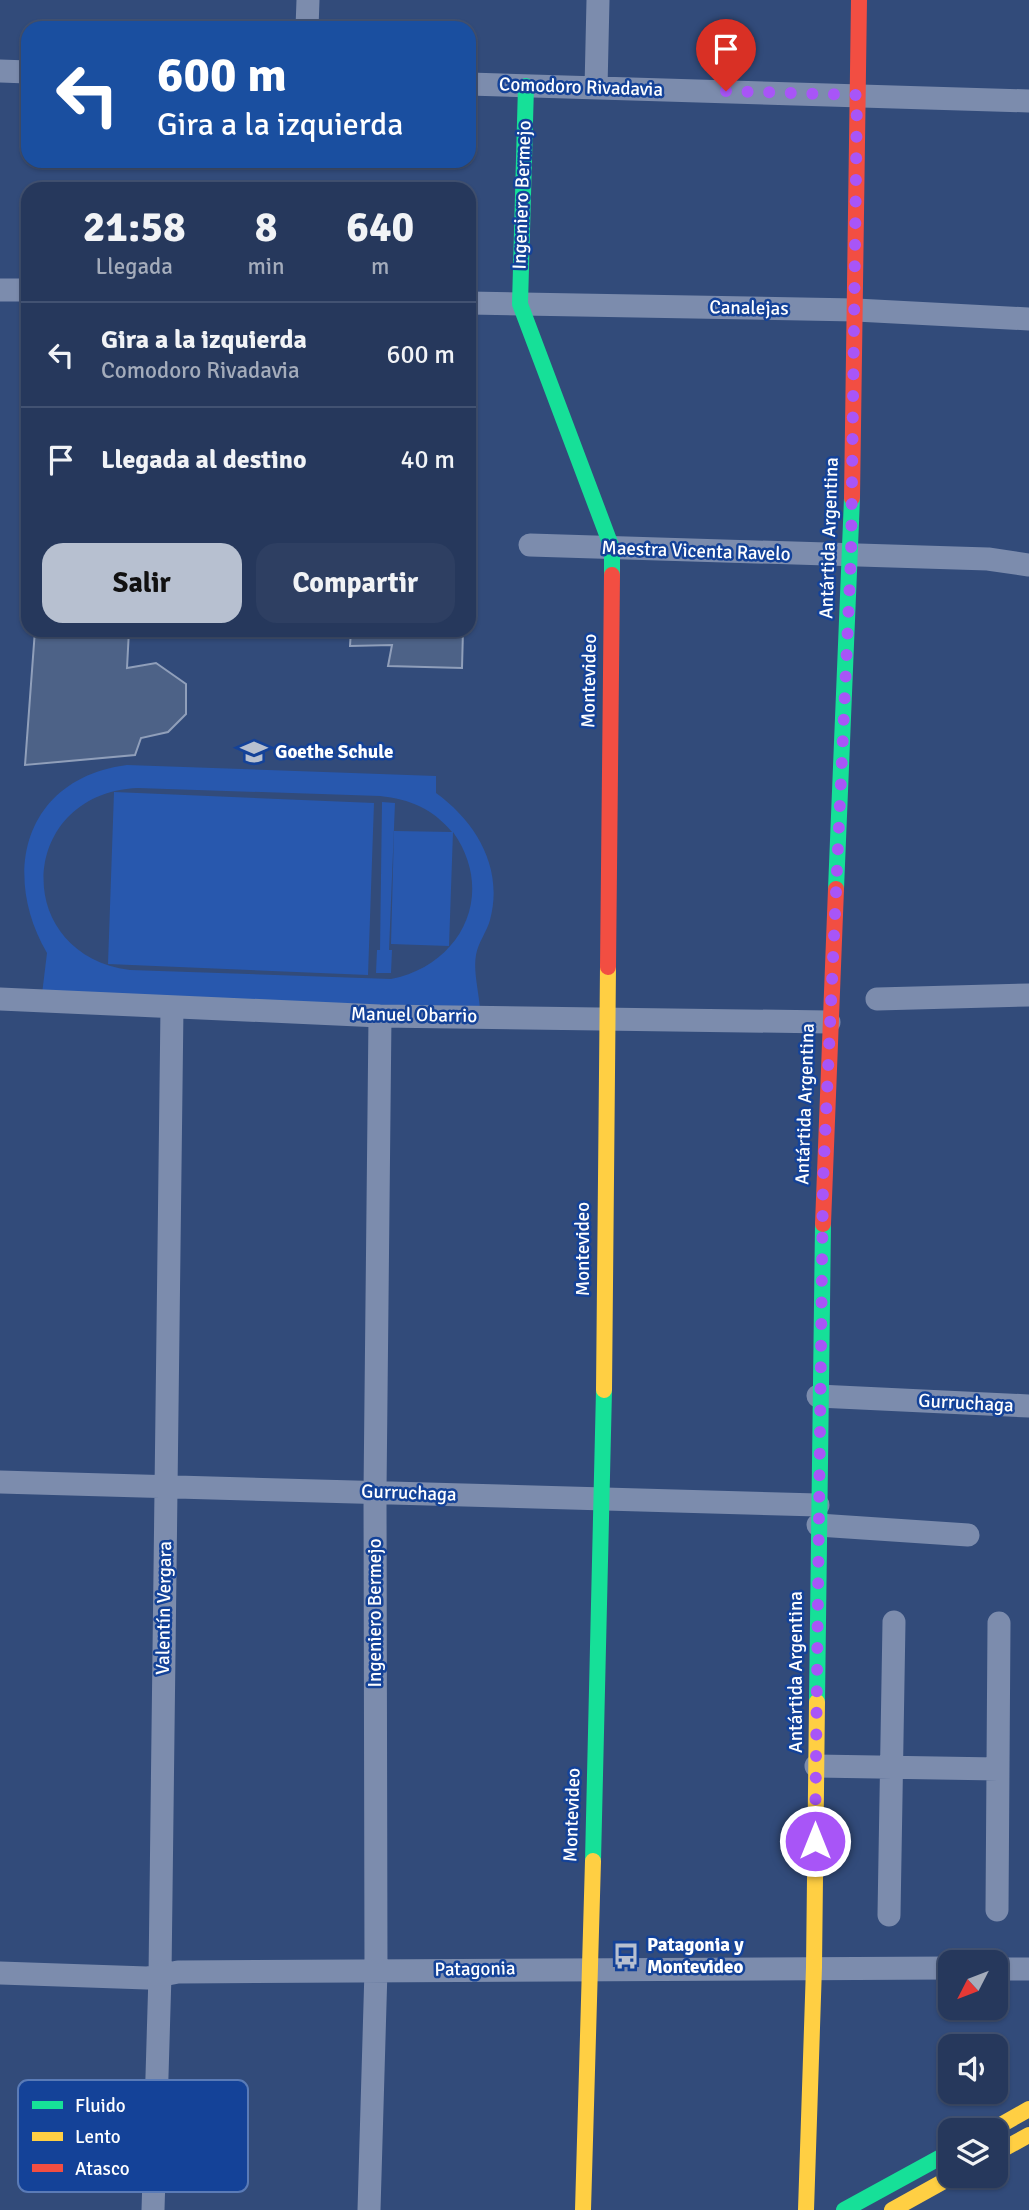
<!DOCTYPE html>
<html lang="es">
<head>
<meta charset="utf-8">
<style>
  body { margin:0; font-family:Signika,sans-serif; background:#2e3f62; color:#f1f3f6; height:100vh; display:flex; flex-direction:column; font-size:26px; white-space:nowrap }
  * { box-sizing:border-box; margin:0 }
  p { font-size:23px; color:#a4acbb }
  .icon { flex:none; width:38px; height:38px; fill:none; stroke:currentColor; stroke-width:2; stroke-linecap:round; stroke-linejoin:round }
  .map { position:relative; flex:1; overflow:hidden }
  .panel { position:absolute; left:21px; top:182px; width:455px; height:455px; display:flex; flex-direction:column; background:#26385c; border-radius:21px; box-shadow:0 2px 5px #0004,0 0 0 2px #425272 }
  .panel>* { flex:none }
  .banner { position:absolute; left:21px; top:21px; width:455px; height:147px; border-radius:21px; box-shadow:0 2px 5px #0004,0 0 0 2px #425272; background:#1a4fa0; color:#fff; overflow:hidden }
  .needle { width:46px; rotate:228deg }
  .controls { position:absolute; left:938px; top:1950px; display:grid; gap:14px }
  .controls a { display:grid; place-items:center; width:70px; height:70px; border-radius:14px; background:#26385c; box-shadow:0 2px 5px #0004,0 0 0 2px #425272; font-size:35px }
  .pin { position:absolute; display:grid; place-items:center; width:60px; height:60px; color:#fff; margin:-72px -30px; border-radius:50% 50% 50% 0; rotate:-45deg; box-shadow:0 0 7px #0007 }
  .pin .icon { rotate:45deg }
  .me { position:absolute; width:77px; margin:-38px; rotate:0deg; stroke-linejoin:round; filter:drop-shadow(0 0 5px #0008) }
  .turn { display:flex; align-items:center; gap:24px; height:147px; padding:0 21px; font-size:32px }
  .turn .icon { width:91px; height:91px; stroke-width:2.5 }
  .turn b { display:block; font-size:49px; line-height:60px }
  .eta { display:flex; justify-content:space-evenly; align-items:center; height:119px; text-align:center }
  .eta b { font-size:42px; font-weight:800; line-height:49px }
  .cta { display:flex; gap:14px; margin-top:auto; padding:14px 21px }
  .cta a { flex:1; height:80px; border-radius:21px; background:#b7c0d0; color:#111; font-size:28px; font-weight:800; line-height:80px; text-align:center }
  .cta a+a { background:#2e3f62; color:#f1f3f6 }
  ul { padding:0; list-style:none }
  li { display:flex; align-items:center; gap:21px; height:105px; padding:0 21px; border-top:2px solid #425272 }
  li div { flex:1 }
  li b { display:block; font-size:26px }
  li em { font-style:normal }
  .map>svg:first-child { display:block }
</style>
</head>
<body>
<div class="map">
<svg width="1029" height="2210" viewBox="0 0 1029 2210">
  <rect width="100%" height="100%" fill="#324b7a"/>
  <!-- green -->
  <path fill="#2858ae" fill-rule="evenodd" d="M127 765 436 776V793C476 822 504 868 490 920 487 931 478 943 476 955 473 971 479 993 480 1009L42 994 47 953C0 872 26 778 127 765ZM138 788 380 796C410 799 433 809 452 832L394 831 391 944 449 946 453 832C497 894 461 965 391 979L130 970C10 954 17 793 138 788Z
    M114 792 374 803 368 975 108 964Z
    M382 802 395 803 389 950H392L391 973H376L377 950H380Z"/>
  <!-- building -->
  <path fill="#4d6287" stroke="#909fba" stroke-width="2" d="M35 630H129L127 668 156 663 186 684V714L168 732 141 738 135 755 25 765Z
    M351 630H463L462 668 388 666 392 645 350 646Z"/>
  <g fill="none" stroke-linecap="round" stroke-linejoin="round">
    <!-- street -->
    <path stroke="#7c8cad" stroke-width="23" d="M307 28 308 0
      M0 71 28 72
      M469 84 1029 101
      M596 88 598 0
      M0 290H28
      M469 303 856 310 1029 319
      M530 545 988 559 1029 565
      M0 999 380 1016 829 1022
      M877 999 1029 995
      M818 1396 1029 1406
      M0 1482 818 1505
      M818 1525 968 1535
      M816 1766 998 1769
      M997 1910 999 1623
      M889 1915 894 1622
      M996 1969H1029
      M0 1973 147 1978 178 1972 950 1968
      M153 2210 160 1975 172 1007
      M369 2210 376 1970 375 1492 380 1016"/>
    <!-- fast -->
    <path stroke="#16e098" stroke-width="16" d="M526 86 520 304 612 548V575
      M836 889 852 498
      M817 1702 823 1224
      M593 1861 604 1390
      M844 2210 950 2152"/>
    <!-- slow -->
    <path stroke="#ffcf43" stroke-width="16" d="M604 1390 608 967
      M992 2130 1029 2109
      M996 2153 1029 2135
      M583 2210 593 1861
      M806 2210 814 1967 817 1702
      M892 2210 955 2175"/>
    <!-- jam -->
    <path stroke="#f24e42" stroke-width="16" d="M852 498 859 0
      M608 967 612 575
      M823 1224 836 889"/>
  </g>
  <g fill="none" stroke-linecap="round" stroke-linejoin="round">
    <!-- route -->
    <path stroke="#a855f7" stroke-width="12" stroke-dasharray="0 21.6" d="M726 91 857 95 851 556 823 1183 815 1841"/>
  </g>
  <!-- icons -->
  <defs>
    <g id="school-bare" transform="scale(2.1)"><path d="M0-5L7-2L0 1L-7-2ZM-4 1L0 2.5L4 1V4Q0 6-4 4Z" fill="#b7c0d0" stroke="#144298" stroke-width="2.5" paint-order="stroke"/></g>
    <g id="bus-bare" transform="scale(2.1)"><path d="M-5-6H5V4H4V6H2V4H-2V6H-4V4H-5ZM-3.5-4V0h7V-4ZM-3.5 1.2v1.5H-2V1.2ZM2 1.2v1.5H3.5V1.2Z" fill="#b7c0d0" stroke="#144298" stroke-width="2.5" paint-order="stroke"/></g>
  </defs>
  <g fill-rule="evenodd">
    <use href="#school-bare" x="254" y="752"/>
    <use href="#bus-bare" x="626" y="1956"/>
  </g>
  <g text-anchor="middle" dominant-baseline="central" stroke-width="5" stroke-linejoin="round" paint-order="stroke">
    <!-- street labels -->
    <g font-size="19" fill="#fff" stroke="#144298">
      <text transform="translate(581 87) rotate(2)">Comodoro Rivadavia</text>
      <text transform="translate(522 195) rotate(-88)">Ingeniero Bermejo</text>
      <text transform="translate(749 308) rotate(1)">Canalejas</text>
      <text transform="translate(829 538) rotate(-88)">Antártida Argentina</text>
      <text transform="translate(696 551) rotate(2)">Maestra Vicenta Ravelo</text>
      <text transform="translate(589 681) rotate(-89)">Montevideo</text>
      <text transform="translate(414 1015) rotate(1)">Manuel Obarrio</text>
      <text transform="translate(805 1104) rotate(-88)">Antártida Argentina</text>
      <text transform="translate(583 1249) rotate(-90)">Montevideo</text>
      <text transform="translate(966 1403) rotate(3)">Gurruchaga</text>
      <text transform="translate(409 1493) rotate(2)">Gurruchaga</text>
      <text transform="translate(164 1608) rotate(-89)">Valentín Vergara</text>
      <text transform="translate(375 1613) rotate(-90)">Ingeniero Bermejo</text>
      <text transform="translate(796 1672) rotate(-90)">Antártida Argentina</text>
      <text transform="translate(572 1815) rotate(-88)">Montevideo</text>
      <text transform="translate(475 1969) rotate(-1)">Patagonia</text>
    </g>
    <!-- poi labels -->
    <g font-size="19" font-weight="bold" fill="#fff" stroke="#144298" text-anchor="start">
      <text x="275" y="752">Goethe Schule</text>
      <text x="647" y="1945">Patagonia y<tspan x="647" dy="22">Montevideo</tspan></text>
    </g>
  </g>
  <!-- legend -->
  <rect x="18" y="2080" width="230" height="112" rx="10" fill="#144298" stroke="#5a7bb7" stroke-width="2"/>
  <rect x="32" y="2101" width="31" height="8" fill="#16e098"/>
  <rect x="32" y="2132" width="31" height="9" fill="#ffcf43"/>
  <rect x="32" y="2164" width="31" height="8" fill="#f24e42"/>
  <g font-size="19" fill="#fff">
    <text x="75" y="2112">Fluido</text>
    <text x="75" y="2143">Lento</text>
    <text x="75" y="2175">Atasco</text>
  </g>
</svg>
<div class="controls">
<a><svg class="needle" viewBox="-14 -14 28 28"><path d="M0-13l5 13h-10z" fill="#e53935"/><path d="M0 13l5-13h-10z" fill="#a4acbb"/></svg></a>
<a><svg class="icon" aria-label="sound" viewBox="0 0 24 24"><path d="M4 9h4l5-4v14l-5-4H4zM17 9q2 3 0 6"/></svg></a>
<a><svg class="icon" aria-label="layers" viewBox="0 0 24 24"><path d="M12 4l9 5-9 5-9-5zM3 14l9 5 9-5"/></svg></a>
</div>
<div class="pin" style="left:726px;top:91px;background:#d93025"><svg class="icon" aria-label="arrive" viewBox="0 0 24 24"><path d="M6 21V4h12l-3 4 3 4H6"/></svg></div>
<svg class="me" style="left:815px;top:1841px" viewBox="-20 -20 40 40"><circle r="17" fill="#a855f7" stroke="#fff" stroke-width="3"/><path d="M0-11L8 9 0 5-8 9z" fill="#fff"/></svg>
<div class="banner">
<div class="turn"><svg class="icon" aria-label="left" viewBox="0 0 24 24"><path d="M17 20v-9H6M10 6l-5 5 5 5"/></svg><div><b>600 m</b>Gira a la izquierda</div></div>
</div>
<section class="panel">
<div class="eta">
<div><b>21:58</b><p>Llegada</p></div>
<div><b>8</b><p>min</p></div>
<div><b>640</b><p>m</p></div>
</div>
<ul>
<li><svg class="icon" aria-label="left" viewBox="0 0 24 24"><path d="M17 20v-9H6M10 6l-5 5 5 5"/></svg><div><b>Gira a la izquierda</b><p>Comodoro Rivadavia</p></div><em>600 m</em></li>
<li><svg class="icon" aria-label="arrive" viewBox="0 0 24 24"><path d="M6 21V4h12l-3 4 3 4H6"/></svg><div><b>Llegada al destino</b></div><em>40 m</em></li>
</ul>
<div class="cta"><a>Salir</a><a>Compartir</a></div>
</section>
</div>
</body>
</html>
